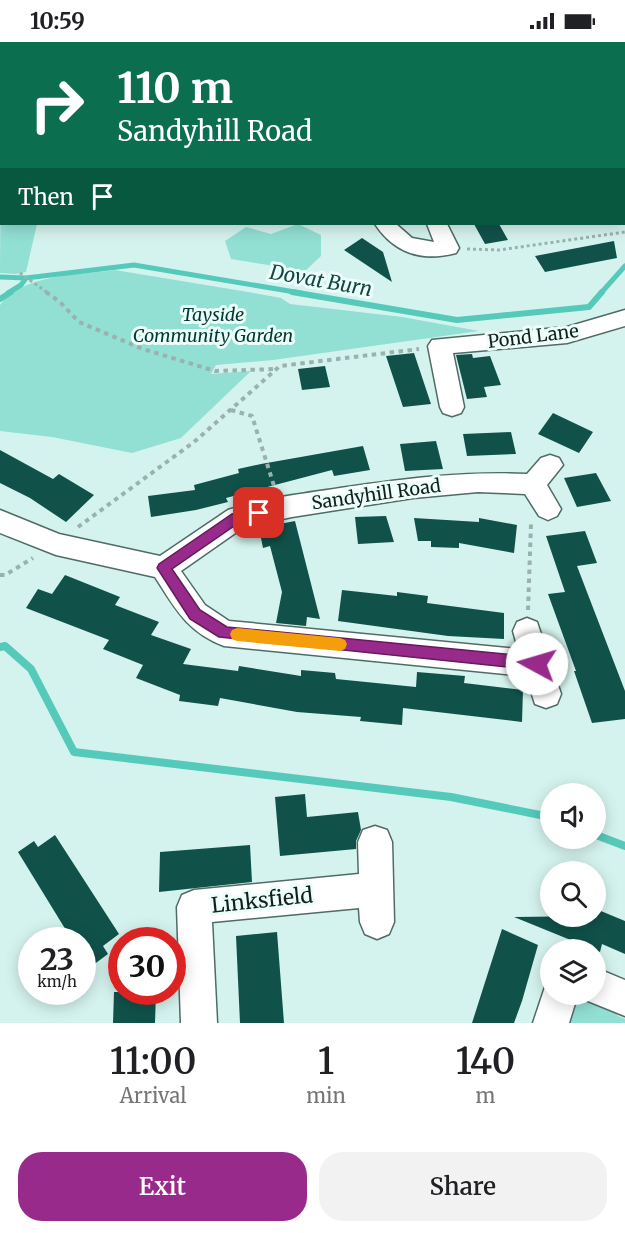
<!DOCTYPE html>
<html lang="en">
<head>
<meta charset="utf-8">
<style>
  body { margin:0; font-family:Merriweather,serif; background:#f2f2f2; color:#202124; height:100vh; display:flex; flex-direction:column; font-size:22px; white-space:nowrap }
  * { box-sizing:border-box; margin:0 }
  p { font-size:20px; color:#757577 }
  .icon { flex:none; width:33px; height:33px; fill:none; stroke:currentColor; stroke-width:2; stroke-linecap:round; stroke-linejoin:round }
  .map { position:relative; height:981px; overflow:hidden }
  .panel { display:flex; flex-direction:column; background:#fff; flex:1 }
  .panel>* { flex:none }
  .top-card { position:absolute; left:0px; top:0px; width:626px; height:183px; box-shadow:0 3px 15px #0003; background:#0b6e4f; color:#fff; overflow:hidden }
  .fabs { position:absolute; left:540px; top:741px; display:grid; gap:12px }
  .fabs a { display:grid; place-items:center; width:66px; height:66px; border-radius:50%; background:#fff; box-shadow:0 3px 15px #0003; font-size:30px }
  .speed { position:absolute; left:18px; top:885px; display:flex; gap:12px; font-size:30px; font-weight:700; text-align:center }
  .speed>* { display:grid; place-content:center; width:78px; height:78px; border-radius:50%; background:#fff; box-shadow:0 3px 15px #0003; line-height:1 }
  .speed small { font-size:15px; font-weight:400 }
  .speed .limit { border:9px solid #d22; background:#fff; color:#111 }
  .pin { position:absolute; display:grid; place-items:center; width:51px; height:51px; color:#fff; margin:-26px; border-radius:12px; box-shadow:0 3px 9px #0006 }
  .me { position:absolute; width:66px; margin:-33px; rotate:276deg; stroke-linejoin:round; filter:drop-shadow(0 0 4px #0008) }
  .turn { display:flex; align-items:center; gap:21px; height:126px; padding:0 18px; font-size:27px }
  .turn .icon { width:78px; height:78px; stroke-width:2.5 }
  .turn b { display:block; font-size:42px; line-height:51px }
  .then { display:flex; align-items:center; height:57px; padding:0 18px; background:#0003; gap:12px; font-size:22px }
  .eta { display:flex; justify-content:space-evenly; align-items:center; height:102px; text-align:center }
  .eta b { font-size:36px; font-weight:600; line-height:42px }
  .button { display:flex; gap:12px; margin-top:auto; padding:12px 18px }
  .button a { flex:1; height:69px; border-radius:24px; background:#982a8b; color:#fff; font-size:24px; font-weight:600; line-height:69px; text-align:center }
  .button a+a { background:#f2f2f2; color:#202124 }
  .status { display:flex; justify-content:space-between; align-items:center; height:42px; padding:0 30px; background:#fff; direction:ltr }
  .status svg { height:16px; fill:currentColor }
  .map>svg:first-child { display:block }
</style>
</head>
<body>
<div class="status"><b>10:59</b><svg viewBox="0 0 49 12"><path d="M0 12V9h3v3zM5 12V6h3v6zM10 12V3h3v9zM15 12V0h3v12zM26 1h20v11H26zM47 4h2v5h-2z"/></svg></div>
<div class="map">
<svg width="625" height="981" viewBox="0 0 625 981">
  <rect width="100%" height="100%" fill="#d5f3ee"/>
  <!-- green -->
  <path fill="#92dfd3" d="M1 93 2 182H37L26 230 16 232 0 231Z
    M298 182 321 193V214L305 229 231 217 225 199 246 185 271 192Z
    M115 228 254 251 281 256 290 262 402 275 479 289 273 318 216 323 211 332 251 329 181 396 132 411 52 395 0 389V263C21 232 80 233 115 228Z
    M583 954 609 962 618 974 625 977V981H569L567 975 572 964Z"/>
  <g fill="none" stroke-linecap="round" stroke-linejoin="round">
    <!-- stream-far2 -->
    <path stroke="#55caba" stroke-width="5" d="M0 235 26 236 134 223 301 251
      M8 251 21 243 26 236
      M601 251 625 224"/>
    <!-- stream-far1 -->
    <path stroke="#55caba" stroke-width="6" d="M292 250 457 278 589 265 602 250
      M0 257 11 250"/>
    <!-- stream -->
    <path stroke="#55caba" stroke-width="8" d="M0 605 5 604 31 627 74 710 451 755 550 775
      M596 793 625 804"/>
  </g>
  <!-- building -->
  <path fill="#10524a" d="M474 182H499L508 198 485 202Z
    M362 196 383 210 392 240 344 208Z
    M614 199 617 216 545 230 535 214Z
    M414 311 431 362 403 365 386 314Z
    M472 312 473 316 490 314 501 343 484 345 487 355 467 357 456 313Z
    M325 324 330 345 302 348 298 327Z
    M553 371 593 390 579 411 538 392Z
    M511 390 516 412 467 414 463 392Z
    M436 399 443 427 405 429 400 402Z
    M363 404 370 428 334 434 332 428 226 456 228 460 196 468 151 475 148 454 195 448 194 443 239 431 238 427 261 422Z
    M0 408 53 437 59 432 94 453 66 480 30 456 0 441Z
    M596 431 611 459 577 465 564 436Z
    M386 474 394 500 358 502 355 475Z
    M414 476 479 480V476L517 483 514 511 459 501V506L431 505V499H418Z
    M295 479 320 577 307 575 306 584 276 581 282 550 270 504 263 506 259 486Z
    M585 489 597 521 577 524 625 649V677L592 681 574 629H576L548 552 565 550 546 494Z
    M65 533 120 555 115 563 159 580 151 593 191 607 183 622 238 629 239 624 301 634V628L335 631 336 637 416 645 417 630 465 634 464 641 523 648 522 680 403 666 402 683 360 679 361 675 297 670 220 656 218 664 179 659 180 653 136 636 143 623 103 607 109 598 26 566 38 547 52 552Z
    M342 548 397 554V550L428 554 427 561 504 571V597L448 594 338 579Z
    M305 752 307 775 358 770 361 788 356 799V807L280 814 275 755Z
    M55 793 119 892 103 904 108 912 89 926 84 918 82 919V898H72L18 810 34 799 38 805Z
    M250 803 252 840 159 850 160 810Z
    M596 867 625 879V912L602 902 600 910 514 875 596 874Z
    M502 887 538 903 522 959 514 981H472Z
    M277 890 284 981H240L236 894Z
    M114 950H156L155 981H113Z"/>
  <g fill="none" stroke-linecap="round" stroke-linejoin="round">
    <!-- street casing -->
    <g stroke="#506b66" stroke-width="3">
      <path id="street" d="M190 0H211L189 2Z
        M624 93H625V106H624Z
        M375 182H396L412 196 434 200 427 182H447L459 206 456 211C422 220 394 211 375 182Z
        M625 268V284L567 301 453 311 464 365 461 371 452 374 443 371 440 365 428 304 432 298 567 285Z
        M550 413 559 416 563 423 547 443 561 467 557 474 548 478 539 474 525 452 478 450 413 456 292 475 244 485 181 529 205 563 229 579 518 607 513 589 517 580 527 576 537 580 561 652 557 662 546 666 535 662 526 634 224 604C187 590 175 566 155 535L56 513 0 491V468L59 492 160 514 228 468C264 456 302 452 340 446 403 437 463 429 527 432L541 416Z
        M375 784 387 788 392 800 394 880 389 892 377 897 365 892 360 880 359 866 212 880 217 981H181L177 865 182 853 194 848 359 832 358 800 363 788Z
        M596 926 625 938V974L583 957 582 952H596Z
        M550 938V952H578L569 981H533L547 939Z"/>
    </g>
    <!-- secondary casing -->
    <g stroke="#506b66" stroke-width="3">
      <path id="secondary" d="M624 18H625V32H624Z
        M0 79H2V93H0Z"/>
    </g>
    <!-- path-far1 -->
    <path stroke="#9ab2ae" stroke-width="3" stroke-dasharray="3 3" stroke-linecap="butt" d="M574 0 579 2
      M467 207 499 208 625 190
      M20 231 48 251"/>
    <!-- path -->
    <path stroke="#9ab2ae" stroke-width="4" stroke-dasharray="4.5 4.5" stroke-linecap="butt" d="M46 250 60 260 79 280 143 307 215 329 276 327
      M231 368 252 374 275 447
      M78 485 194 400 280 324 419 307
      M0 533H5L33 516
      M528 568 531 482"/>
    <!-- street -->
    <use href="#street" fill="#fff" fill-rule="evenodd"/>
    <!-- secondary -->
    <use href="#secondary" fill="#fff" fill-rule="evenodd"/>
  </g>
  <!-- route -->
  <path fill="#982a8b" stroke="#631b5a" stroke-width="1.5" d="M259 466 266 471 264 475 240 480 172 527 200 568 227 585 537 615 542 617 544 622 542 626 537 628 219 595 190 577 157 526 159 522 232 472Z"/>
  <!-- slow -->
  <path fill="#f59e0b" d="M237 586 340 596 345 598 347 602 345 607 340 609 237 599 232 597 230 592 232 588Z"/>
  <g text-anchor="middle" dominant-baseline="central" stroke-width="6" stroke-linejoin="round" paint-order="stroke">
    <!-- park labels -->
    <g font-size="18" font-style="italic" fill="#003933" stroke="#ecfefa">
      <text x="213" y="272">Tayside<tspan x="213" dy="21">Community Garden</tspan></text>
    </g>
    <!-- street labels -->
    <g font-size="18" fill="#141f1d" stroke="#ecfefa">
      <text transform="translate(533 294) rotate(-7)">Pond Lane</text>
      <text transform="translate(376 452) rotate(-8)">Sandyhill Road</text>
    </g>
    <!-- water labels -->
    <g font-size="20" font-style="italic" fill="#124640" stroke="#ecfefa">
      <text transform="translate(321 238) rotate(10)">Dovat Burn</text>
    </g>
    <!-- near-street labels -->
    <g font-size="21" fill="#141f1d" stroke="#ecfefa">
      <text transform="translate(262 858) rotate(-6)">Linksfield</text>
    </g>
  </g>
</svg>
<div class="fabs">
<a><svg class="icon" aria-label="sound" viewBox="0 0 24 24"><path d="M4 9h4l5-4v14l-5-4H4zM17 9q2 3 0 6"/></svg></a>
<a><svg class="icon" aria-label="search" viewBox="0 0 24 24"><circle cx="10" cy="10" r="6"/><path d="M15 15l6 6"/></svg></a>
<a><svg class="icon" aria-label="layers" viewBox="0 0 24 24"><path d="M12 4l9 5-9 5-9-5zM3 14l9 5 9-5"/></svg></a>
</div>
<div class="speed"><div>23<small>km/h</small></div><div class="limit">30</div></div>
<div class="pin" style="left:259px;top:471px;background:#d93025"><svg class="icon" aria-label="arrive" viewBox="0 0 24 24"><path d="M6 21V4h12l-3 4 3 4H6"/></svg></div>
<svg class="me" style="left:537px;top:622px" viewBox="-20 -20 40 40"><circle r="19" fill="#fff"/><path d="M0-13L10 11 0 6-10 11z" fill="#982a8b"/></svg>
<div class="top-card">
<div class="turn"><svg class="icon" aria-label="right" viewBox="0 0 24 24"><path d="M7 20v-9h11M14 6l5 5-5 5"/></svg><div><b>110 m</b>Sandyhill Road</div></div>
<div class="then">Then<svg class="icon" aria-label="arrive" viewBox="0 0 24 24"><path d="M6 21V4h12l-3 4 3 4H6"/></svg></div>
</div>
</div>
<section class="panel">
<div class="eta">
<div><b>11:00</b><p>Arrival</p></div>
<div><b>1</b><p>min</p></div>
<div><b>140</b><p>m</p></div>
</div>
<div class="button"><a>Exit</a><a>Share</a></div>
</section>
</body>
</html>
